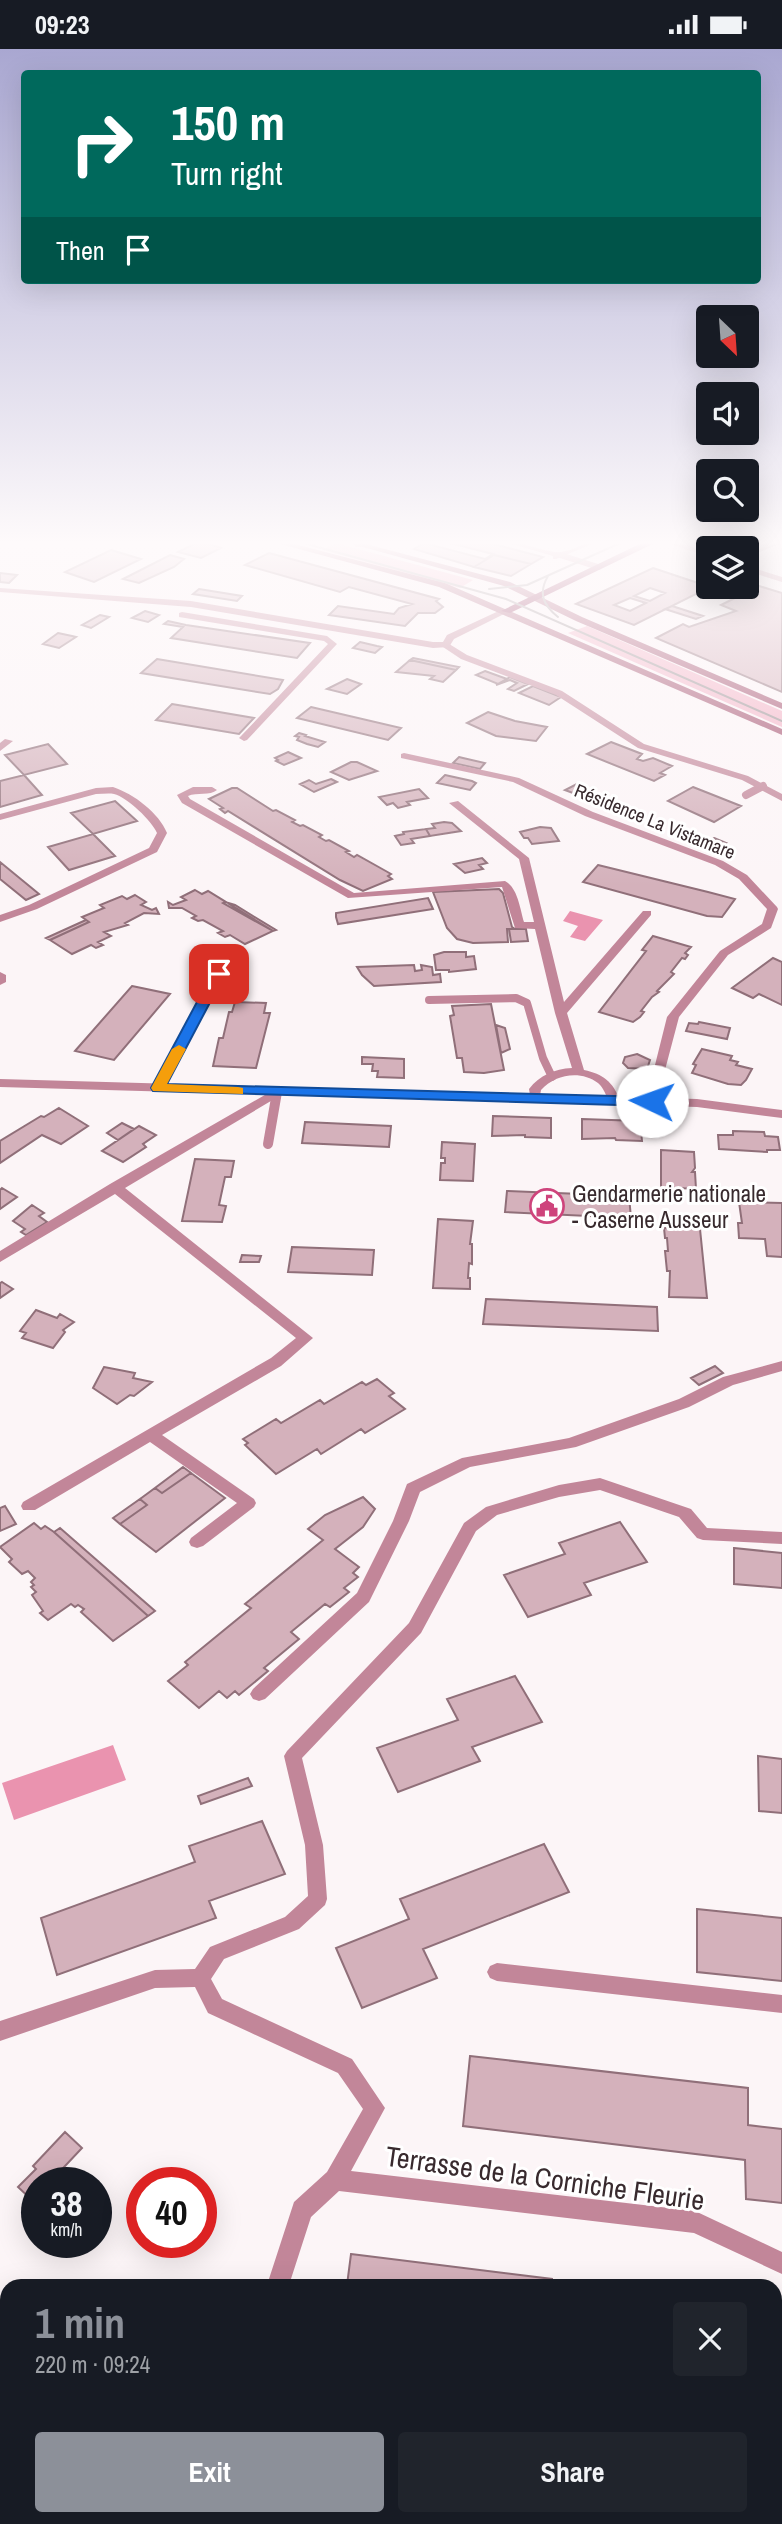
<!DOCTYPE html>
<html lang="en">
<head>
<meta charset="utf-8">
<style>
  body { margin:0; font-family:"Archivo Narrow",sans-serif; background:#20242c; color:#f1f3f6; height:100vh; display:flex; flex-direction:column; font-size:26px; white-space:nowrap }
  * { box-sizing:border-box; margin:0 }
  p { font-size:23px; color:#9ea1a6 }
  .icon { flex:none; width:38px; height:38px; fill:none; stroke:currentColor; stroke-width:2; stroke-linecap:round; stroke-linejoin:round }
  .map { position:relative; flex:1; overflow:hidden }
  .sheet { position:absolute; left:0px; top:2230px; width:782px; height:247px; display:flex; flex-direction:column; background:#171b24; border-radius:21px 21px 0 0; box-shadow:0 7px 28px #0002 }
  .sheet>* { flex:none }
  .guide { position:absolute; left:21px; top:21px; width:740px; height:214px; border-radius:7px; box-shadow:0 7px 28px #0002; background:#00695c; color:#fff; overflow:hidden }
  .needle { width:46px; rotate:155deg }
  .controls { position:absolute; left:696px; top:256px; display:grid; gap:14px }
  .controls a { display:grid; place-items:center; width:63px; height:63px; border-radius:7px; background:#171b24; box-shadow:0 7px 28px #0002; font-size:35px }
  .speed { position:absolute; left:21px; top:2118px; display:flex; gap:14px; font-size:35px; font-weight:700; text-align:center }
  .speed>* { display:grid; place-content:center; width:91px; height:91px; border-radius:50%; background:#171b24; box-shadow:0 7px 28px #0002; line-height:1 }
  .speed small { font-size:18px; font-weight:400 }
  .speed .limit { border:10px solid #d22; background:#fff; color:#111 }
  .pin { position:absolute; display:grid; place-items:center; width:60px; height:60px; color:#fff; margin:-30px; border-radius:14px; box-shadow:0 4px 10px #0006 }
  .me { position:absolute; width:77px; margin:-38px; rotate:273deg; stroke-linejoin:round; filter:drop-shadow(0 0 5px #0008) }
  .turn { display:flex; align-items:center; gap:24px; height:147px; padding:0 35px; font-size:32px }
  .turn .icon { width:91px; height:91px; stroke-width:2.5 }
  .turn b { display:block; font-size:49px; line-height:60px }
  .then { display:flex; align-items:center; height:66px; padding:0 35px; background:#0003; gap:14px; font-size:26px }
  .round { display:grid; place-items:center; flex:none; width:74px; height:74px; border-radius:7px; background:#20242c }
  .overview { display:flex; align-items:center; justify-content:space-between; height:119px; padding:0 35px }
  h1 { font-size:42px; font-weight:700; line-height:52px; color:#8c9099 }
  .action { display:flex; gap:14px; margin-top:auto; padding:14px 35px }
  .action a { flex:1; height:80px; border-radius:7px; background:#8c9099; color:#fff; font-size:28px; font-weight:700; line-height:80px; text-align:center }
  .action a+a { background:#20242c; color:#f1f3f6 }
  .status { display:flex; justify-content:space-between; align-items:center; height:49px; padding:0 35px; background:#171b24; direction:ltr }
  .status svg { height:19px; fill:currentColor }
  .map>svg:first-child { display:block }
</style>
</head>
<body>
<div class="status"><b>09:23</b><svg viewBox="0 0 49 12"><path d="M0 12V9h3v3zM5 12V6h3v6zM10 12V3h3v9zM15 12V0h3v12zM26 1h20v11H26zM47 4h2v5h-2z"/></svg></div>
<div class="map">
<svg width="782" height="2475" viewBox="0 0 782 2475">
  <rect width="100%" height="100%" fill="#fcf5f7"/>
  <!-- green -->
  <path fill="#f2b0c4" d="M336 494 473 531 460 539 322 501Z
    M587 577 782 662V678L568 584Z"/>
  <!-- water -->
  <path fill="#ea93af" d="M570 862 603 871 585 892 570 888 578 877 563 872Z
    M113 1696 126 1731 14 1771 2 1734Z"/>
  <!-- building -->
  <path fill="#d4b1bb" stroke="#906f79" stroke-width="2" fill-rule="evenodd" d="M434 490H474L543 508 531 515 494 506 474 518 414 500 424 494 485 510 493 505Z
    M759 490H782V493L754 504 747 499 737 497Z
    M200 492 221 499 201 509 178 503Z
    M111 501 141 510 94 533 65 523Z
    M269 504 439 550 436 552 443 558 435 564H418L405 577 329 566 338 557 394 565 399 559 412 555 349 538 340 543 245 516Z
    M170 506 184 510 174 518 139 534 123 530Z
    M494 506 531 515 511 527 474 518Z
    M653 519 710 538 634 576 576 555ZM650 539 665 544 650 552 634 547ZM630 549 646 554 630 562 614 556Z
    M0 524 17 526 9 534 0 533Z
    M759 537 782 544V643L656 589 683 575 689 578 736 562 721 556Z
    M199 540 242 547 237 552 193 545Z
    M672 557 703 567 696 570 665 560Z
    M145 562 159 566 148 573 132 569Z
    M100 566 109 568 91 579 82 576Z
    M168 572 186 576 310 594 297 609 171 589 183 578 164 575Z
    M58 584 72 587 76 588 59 599 43 595Z
    M360 593 377 597 382 598 375 604 353 599Z
    M413 609 459 618 456 621 410 611Z
    M157 610 283 631 278 640 270 645 141 624Z
    M410 611 456 621 443 633 430 630 434 627 396 623Z
    M485 622 507 630 498 635 476 626Z
    M510 628 528 635 514 642 508 640 517 634 510 631 496 636Z
    M347 630 361 635 347 645 327 640Z
    M533 637 561 648 549 656 519 644Z
    M172 655 254 669 239 685 156 671Z
    M311 658 401 679 388 691 297 669Z
    M488 663 515 672 547 678 536 692 496 687 467 674Z
    M299 684 306 686 305 687 325 693 318 698 307 695 297 691 299 688 295 687Z
    M611 693 642 705 637 710 643 712 653 709 672 717 660 724 665 726 654 732 587 705Z
    M48 695 67 715 24 726 5 706Z
    M288 703 301 709 284 716 276 712 278 711 275 709Z
    M459 708 463 709 485 714 480 720 453 714Z
    M351 713H357L377 722 349 731 331 723Z
    M24 726 42 746 0 758V732Z
    M445 726 472 732 476 734 470 741 437 734Z
    M331 730 337 733 314 743 300 735 309 731 316 735Z
    M577 735 588 741 606 749 597 753 565 741Z
    M693 738 741 757 714 773 668 752Z
    M232 739H237L273 762 276 761 295 771 292 773 300 777 303 776 322 786 319 788 326 792 329 791 349 802 346 803 354 808 357 806 384 821 391 825 388 827 392 830 363 842 340 831 228 762 225 764 220 760 223 759 209 750Z
    M419 740 428 749 407 753 410 756 398 759 393 754 387 756 379 748Z
    M115 752 137 772 93 785 71 764Z
    M444 773 452 774 461 782 430 787 426 780 435 779 432 775Z
    M540 778 551 779 559 792 532 795 528 789H524L520 783Z
    M426 780 430 787 411 790 414 794 401 796 395 787 404 785 403 783Z
    M93 785 115 807 69 821 48 798Z
    M714 789 726 794 712 803 700 798Z
    M482 809 487 814 479 816 483 820 465 824 454 815Z
    M0 813 39 845 26 851 0 830Z
    M598 816 708 843 735 850 722 868 707 867 583 833Z
    M499 840 503 844 512 878 515 880H507L508 893 473 894 457 890 447 879 433 843Z
    M195 841 202 845 208 842 273 882 245 895 230 886 225 888 218 884 223 882 203 871 198 872 192 869 196 867 182 859H169L168 853 173 856 186 851 181 848Z
    M135 846 146 853 141 856 152 861 156 859 159 865 144 864 125 874 128 876 104 883 111 887 98 893 103 896 96 899 91 896 72 905 50 891 89 873 82 868 104 859 100 856 122 847 127 850Z
    M428 849 433 860 338 875 336 868V864Z
    M225 853 235 856 276 881 273 882 223 854Z
    M86 871 89 873 50 891 46 889Z
    M509 880H526L528 892 511 893Z
    M653 887 691 898 685 904 688 906 685 910 682 909 671 923 674 925 657 942 659 943 652 948 641 962 644 963 640 968 633 973 599 963 646 902 642 901Z
    M444 903H466V908L474 907 476 920 449 923V921H436L434 906Z
    M773 909 782 913V956L759 945 753 949 732 939Z
    M414 916 415 922 422 921 421 916 432 918 433 926 440 925 441 933 374 937 362 926 357 918Z
    M132 937 170 945 114 1011 75 1002Z
    M235 953 266 954 264 964H270L256 1019 213 1017 219 989H223L229 963H232Z
    M491 955 504 1021 484 1024 464 1023 462 1009H457L450 967 454 966 452 957Z
    M699 973 730 979 727 990 686 982 689 974 698 975Z
    M496 976 505 979 510 1000 501 1004Z
    M702 1000 732 1007 730 1011 738 1013 736 1016 752 1020 746 1031 741 1036 728 1035 692 1024 696 1016 693 1015Z
    M637 1005 650 1011 647 1020 628 1019 623 1014 625 1008Z
    M362 1008 404 1010V1029L377 1028 378 1022H372L373 1015H362Z
    M59 1059 88 1077 61 1095 42 1086 0 1114V1092L41 1067 44 1068Z
    M493 1067 551 1069V1089L525 1088V1086L492 1087Z
    M582 1070 640 1072 642 1092 616 1091 615 1089 582 1090Z
    M305 1073 391 1077 389 1098 302 1094Z
    M122 1074 134 1080 118 1091 107 1084Z
    M139 1077 156 1086 143 1095 146 1098 123 1113 102 1102Z
    M733 1082 764 1083 765 1087 778 1088 780 1101H767V1103L719 1100 718 1086H733Z
    M442 1093 475 1095 473 1132 440 1131 441 1114H445V1109H441Z
    M661 1101 694 1103 695 1119 692 1123H695L696 1140 661 1138Z
    M195 1110 234 1112 231 1128H225L219 1156 226 1157 222 1173 182 1172Z
    M2 1139 17 1148 0 1160V1141Z
    M507 1142 629 1147 631 1169 505 1163Z
    M739 1153 782 1154V1208L767 1207 765 1190 739 1189 738 1174H742Z
    M32 1156 44 1164 39 1167 47 1173 26 1186 21 1183 25 1180 13 1172Z
    M438 1170 473 1172 470 1195H472V1215L469 1214 468 1229H470V1240L433 1239Z
    M664 1179 700 1180 707 1249 669 1248 670 1222H667L665 1202H668L667 1189H665Z
    M292 1198 374 1201 372 1226 288 1223Z
    M242 1206 261 1207 259 1213H240Z
    M2 1233 13 1240 0 1249V1234Z
    M486 1250 657 1258 658 1282 483 1275Z
    M36 1261 57 1269 60 1265 74 1273 63 1281 65 1283 53 1299 22 1289 26 1284 20 1282Z
    M715 1317 723 1324 699 1336 691 1329Z
    M104 1318 135 1324 133 1329 152 1333 134 1347 130 1346 117 1355 93 1339Z
    M377 1330 394 1344 389 1347 405 1360 365 1384 361 1380 321 1405 317 1400 276 1425 245 1396 248 1394 243 1390 276 1370 281 1374 320 1351 324 1355 362 1333 366 1336Z
    M183 1418 191 1424 162 1444 155 1439Z
    M191 1424 225 1449 156 1503 120 1475 147 1456 140 1450 155 1439 162 1444Z
    M363 1448 375 1460 363 1478 335 1500 359 1518 353 1524 358 1528 344 1539 349 1543 330 1558 325 1555 291 1583 299 1590 264 1619 268 1622 239 1646 235 1642 227 1649 219 1642 199 1659 168 1632 188 1616 185 1613 251 1559 245 1555 323 1491 308 1480 325 1466Z
    M140 1450 147 1456 120 1475 113 1469Z
    M5 1457 16 1475 0 1482V1459Z
    M620 1473 647 1513 584 1534 591 1546 528 1568 504 1526 565 1505 559 1494Z
    M34 1474 41 1480 45 1477 54 1483 148 1567 113 1592 81 1563 84 1560 78 1556 75 1558 71 1555 48 1571 40 1564 43 1562 32 1546 36 1543 31 1538 34 1536 31 1533 35 1529 28 1522 22 1525 9 1513 12 1510 0 1498Z
    M60 1479 155 1562 148 1567 54 1483Z
    M734 1499 782 1504V1539L734 1535Z
    M515 1627 542 1673 472 1698 480 1712 398 1743 377 1699 458 1671 447 1650Z
    M758 1707 782 1710V1764L759 1762Z
    M248 1729 252 1737 201 1755 198 1747Z
    M262 1772 285 1825 209 1852 216 1869 57 1926 41 1869 195 1813 189 1797Z
    M544 1795 569 1843 423 1900 437 1929 362 1959 336 1899 409 1870 400 1850Z
    M697 1860 782 1869V1932L697 1923Z
    M470 2007 748 2039V2076L782 2080V2154L746 2150 745 2111 463 2077Z
    M65 2083 82 2099 50 2133H37V2147L33 2152 18 2138 36 2120 33 2117Z
    M351 2205 552 2230V2236H347Z
    M7 2457V2469H81L92 2475H0Z
    M169 2469H268L279 2475H166Z
    M622 2469H708V2475H622Z"/>
  <g fill="none" stroke-linecap="round" stroke-linejoin="round">
    <!-- service-far2 -->
    <path stroke="#c28699" stroke-width="6" d="M560 506 598 518"/>
    <!-- service-far1 -->
    <path stroke="#c28699" stroke-width="8" d="M746 746 763 737
      M429 951 516 949 527 954 543 1009 552 1028"/>
    <!-- service -->
    <path stroke="#c28699" stroke-width="10" d="M268 1095 277 1043"/>
    <!-- pedestrian -->
    <path fill="#c28699" fill-rule="evenodd" d="M495 490C514 490 548 505 561 503 577 501 588 490 604 490L556 510H553V507Z"/>
    <!-- minor -->
    <path fill="#c28699" fill-rule="evenodd" d="M362 490H372L361 498H355V494Z
      M655 490H667L709 503V508Z
      M747 517 782 528V533L747 522Z
      M182 563 327 587 337 595 247 691 244 692 239 689 241 687 328 595 324 592 179 568V564Z
      M446 593 467 606 562 642 644 695 748 727 782 745V752L742 731 638 699 556 646 461 610 443 598 442 596Z
      M5 690 13 692 0 702V694Z
      M404 704 519 729 593 763 723 812 747 826 777 858 778 860 771 879 728 906 679 968 656 1055 652 1056 646 1052 667 968 720 902 762 875 767 860 739 830 715 816 585 767 513 733 401 709V705Z
      M113 738C134 745 159 764 167 784L157 803 37 860 0 873V866L29 856 149 799 157 784C152 772 127 748 114 745 109 744 102 745 96 745L0 771V765L96 739Z
      M193 738H212L217 741C210 747 197 743 188 747L190 750 354 844 505 832C518 839 520 860 524 873H534L519 810 449 754 458 752 529 809 564 953 643 862H651V866L567 964 584 1021C603 1025 613 1033 620 1051L618 1054H610C606 1047 604 1039 598 1034 581 1021 555 1025 541 1041L539 1052H531L529 1040C540 1026 554 1020 572 1019L555 964 535 880 515 879 502 838 348 849 182 754 177 746Z
      M219 922 225 925 164 1039 158 1043 154 1042 152 1039 213 925Z
      M0 923 6 926V933L0 936Z
      M277 1039 281 1040 283 1043 281 1046 125 1139 313 1289 281 1317 162 1386 254 1450 256 1454 254 1458 203 1497 197 1499 191 1497 189 1493 191 1489 237 1454 150 1393 35 1461H23L21 1457 23 1453 271 1309 296 1289 115 1145 0 1213V1202L110 1135Z
      M782 1312V1322L733 1336 689 1358 576 1398 470 1418 420 1443 409 1472 369 1553 265 1650 259 1652 253 1650 250 1645 253 1640 357 1544 393 1472 407 1435 462 1409 569 1389 679 1350 723 1328Z
      M600 1429 691 1460 707 1479 782 1483V1495L703 1491 697 1489 679 1468 600 1441 559 1448 497 1466 476 1482 421 1584 302 1709 323 1796 327 1850 325 1856 299 1880 224 1910 211 1930 222 1950 352 2010 385 2059 351 2122 695 2162 782 2203V2225L694 2184 339 2142 311 2168 289 2236H267L294 2153 327 2123 363 2060 338 2024 208 1964 195 1938 155 1939 0 1992V1972L155 1921 195 1920 210 1898 285 1868 308 1847 305 1796 284 1707 287 1702 409 1574 464 1474 486 1458 559 1436Z
      M497 1914 782 1946V1964L497 1932 490 1929 487 1923 490 1917Z
      M346 2469H378L380 2475H348Z
      M426 2469H468L466 2475H424Z
      M539 2469H567L569 2475H541Z"/>
    <!-- tertiary -->
    <path fill="#c28699" fill-rule="evenodd" d="M0 539 191 552 433 593H443L447 586 503 560 510 562 454 590 449 598 433 599 191 558 0 543Z
      M0 1030 697 1050 782 1061V1069L697 1058 0 1038Z"/>
    <!-- secondary -->
    <path fill="#a24e6c" fill-rule="evenodd" d="M262 490H275L445 534 782 680V686L439 538Z
      M334 490H347L510 533 582 568 782 654V660L576 572 504 537Z"/>
    <!-- primary -->
    <path fill="#88204d" fill-rule="evenodd" d="M650 490H663L510 564 501 562Z"/>
    <!-- tram -->
    <path stroke="#968c8f" stroke-width="2" d="M289 490 506 550 782 672
      M548 527C538 544 543 556 558 568
      M489 540 527 536 629 490"/>
  </g>
  <!-- sky -->
  <linearGradient id="sky" x2="0" y2="1"><stop stop-color="#a9a7d1"/><stop offset="0.59" stop-color="#fefafb"/><stop offset="1" stop-color="#fefafb" stop-opacity="0"/></linearGradient>
  <rect width="782" height="837" fill="url(#sky)"/>
  <!-- route -->
  <path fill="#1a73e8" stroke="#114b97" stroke-width="2" d="M219 921 225 925 167 1035 652 1048 659 1052 652 1057 153 1042 151 1039 212 925Z"/>
  <!-- slow -->
  <path fill="#f59e0b" d="M179 996 186 1000 167 1035 238 1038 243 1039V1045L153 1042 151 1039 172 1000Z"/>
  <!-- icons -->
  <defs>
    <g id="civic-ring" transform="scale(1.75)"><circle r="9.5" fill="#fff" stroke="#ce447c" stroke-width="1.5"/><path d="M-.6-6.5H3V-4.5H.6V-3L4-1V1h2V6H-6V1h2V-1L-.6-3ZM-1.2 2.5V6h2.4V2.5Z" fill="#ce447c"/></g>
  </defs>
  <g fill-rule="evenodd">
    <use href="#civic-ring" x="547" y="1157"/>
  </g>
  <g text-anchor="middle" dominant-baseline="central" stroke-width="6" stroke-linejoin="round" paint-order="stroke">
    <!-- far-street labels -->
    <g font-size="19" fill="#382a2e" stroke="#fff">
      <text transform="translate(655 772) rotate(22)">Résidence La Vistamare</text>
    </g>
    <!-- poi labels -->
    <g font-size="23" fill="#382a2e" stroke="#fff" text-anchor="start">
      <text x="572" y="1144">Gendarmerie nationale<tspan x="572" dy="26">- Caserne Ausseur</tspan></text>
    </g>
    <!-- near-street labels -->
    <g font-size="28" fill="#382a2e" stroke="#fff">
      <text transform="translate(545 2129) rotate(8)">Terrasse de la Corniche Fleurie</text>
    </g>
  </g>
</svg>
<div class="controls">
<a><svg class="needle" viewBox="-14 -14 28 28"><path d="M0-13l5 13h-10z" fill="#e53935"/><path d="M0 13l5-13h-10z" fill="#9ea1a6"/></svg></a>
<a><svg class="icon" aria-label="sound" viewBox="0 0 24 24"><path d="M4 9h4l5-4v14l-5-4H4zM17 9q2 3 0 6"/></svg></a>
<a><svg class="icon" aria-label="search" viewBox="0 0 24 24"><circle cx="10" cy="10" r="6"/><path d="M15 15l6 6"/></svg></a>
<a><svg class="icon" aria-label="layers" viewBox="0 0 24 24"><path d="M12 4l9 5-9 5-9-5zM3 14l9 5 9-5"/></svg></a>
</div>
<div class="speed"><div>38<small>km/h</small></div><div class="limit">40</div></div>
<div class="pin" style="left:219px;top:925px;background:#d93025"><svg class="icon" aria-label="arrive" viewBox="0 0 24 24"><path d="M6 21V4h12l-3 4 3 4H6"/></svg></div>
<svg class="me" style="left:652px;top:1052px" viewBox="-20 -20 40 40"><circle r="19" fill="#fff"/><path d="M0-13L10 11 0 6-10 11z" fill="#1a73e8"/></svg>
<div class="guide">
<div class="turn"><svg class="icon" aria-label="right" viewBox="0 0 24 24"><path d="M7 20v-9h11M14 6l5 5-5 5"/></svg><div><b>150 m</b>Turn right</div></div>
<div class="then">Then<svg class="icon" aria-label="arrive" viewBox="0 0 24 24"><path d="M6 21V4h12l-3 4 3 4H6"/></svg></div>
</div>
<section class="sheet">
<div class="overview"><div><h1>1 min</h1><p>220 m · 09:24</p></div><a class="round"><svg class="icon" aria-label="close" viewBox="0 0 24 24"><path d="M6 6l12 12M18 6L6 18"/></svg></a></div>
<div class="action"><a>Exit</a><a>Share</a></div>
</section>
</div>
</body>
</html>
